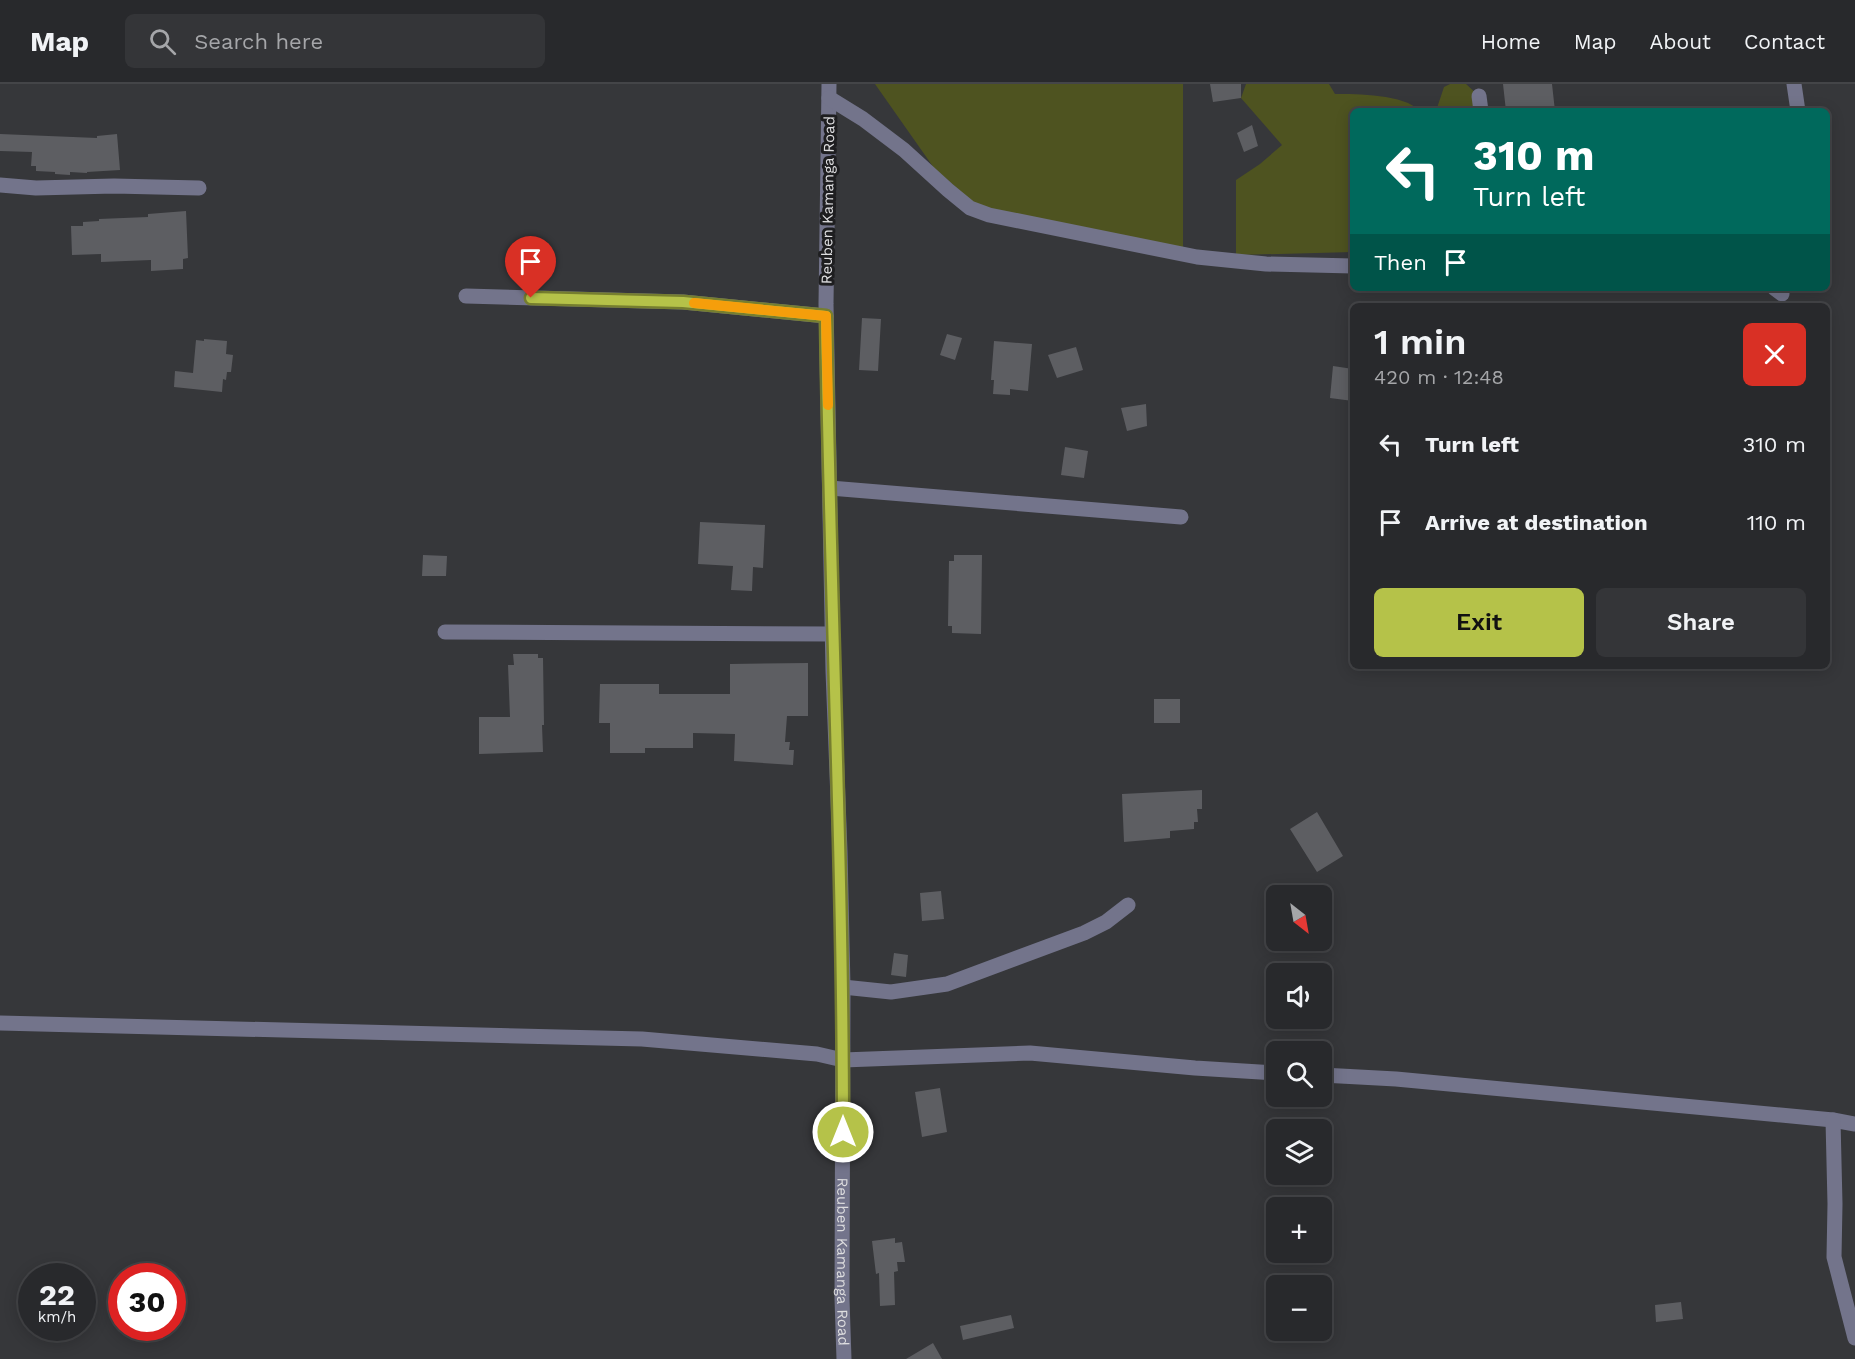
<!DOCTYPE html>
<html lang="en">
<head>
<meta charset="utf-8">
<style>
  body { margin:0; font-family:"Work Sans",sans-serif; background:#343538; color:#f1f3f6; height:100vh; display:flex; flex-direction:column; font-size:22px; white-space:nowrap }
  * { box-sizing:border-box; margin:0 }
  p { font-size:20px; color:#a5a6a9 }
  .icon { flex:none; width:33px; height:33px; fill:none; stroke:currentColor; stroke-width:2; stroke-linecap:round; stroke-linejoin:round }
  .map { position:relative; flex:1; overflow:hidden }
  .side { position:absolute; left:1350px; top:219px; width:480px; height:366px; display:flex; flex-direction:column; background:#28292c; border-radius:9px; box-shadow:0 3px 15px #0003,0 0 0 2px #444548 }
  .side>* { flex:none }
  .hud { position:absolute; left:1350px; top:24px; width:480px; height:183px; border-radius:9px; box-shadow:0 3px 15px #0003,0 0 0 2px #444548; background:#00695c; color:#fff; overflow:hidden }
  .needle { width:39px; rotate:149deg }
  .fabs { position:absolute; left:1266px; top:801px; display:grid; gap:12px }
  .fabs a { display:grid; place-items:center; width:66px; height:66px; border-radius:9px; background:#28292c; box-shadow:0 3px 15px #0003,0 0 0 2px #444548; font-size:30px }
  .speed { position:absolute; left:18px; top:1179px; display:flex; gap:12px; font-size:30px; font-weight:700; text-align:center }
  .speed>* { display:grid; place-content:center; width:78px; height:78px; border-radius:50%; background:#28292c; box-shadow:0 3px 15px #0003,0 0 0 2px #444548; line-height:1 }
  .speed small { font-size:15px; font-weight:400 }
  .speed .limit { border:9px solid #d22; background:#fff; color:#111 }
  .pin { position:absolute; display:grid; place-items:center; width:51px; height:51px; color:#fff; margin:-62px -26px; border-radius:50% 50% 50% 0; rotate:-45deg; box-shadow:0 0 6px #0007 }
  .pin .icon { rotate:45deg }
  .me { position:absolute; width:66px; margin:-33px; rotate:0deg; stroke-linejoin:round; filter:drop-shadow(0 0 4px #0008) }
  .turn { display:flex; align-items:center; gap:21px; height:126px; padding:0 24px; font-size:27px }
  .turn .icon { width:78px; height:78px; stroke-width:2.5 }
  .turn b { display:block; font-size:42px; line-height:51px }
  .then { display:flex; align-items:center; height:57px; padding:0 24px; background:#0003; gap:12px; font-size:22px }
  .round { display:grid; place-items:center; flex:none; width:63px; height:63px; border-radius:9px; background:#343538 }
  .head { display:flex; align-items:center; justify-content:space-between; height:102px; padding:0 24px }
  h1 { font-size:36px; font-weight:600; line-height:45px }
  .cta { display:flex; gap:12px; margin-top:auto; padding:12px 24px }
  .cta a { flex:1; height:69px; border-radius:9px; background:#b5c249; color:#111; font-size:24px; font-weight:600; line-height:69px; text-align:center }
  .cta a+a { background:#343538; color:#f1f3f6 }
  ul { padding:0; list-style:none }
  li { display:flex; align-items:center; gap:18px; height:78px; padding:0 24px }
  li div { flex:1 }
  li b { display:block; font-size:22px }
  li em { font-style:normal }
  header { display:flex; align-items:center; gap:36px; box-sizing:border-box; height:84px; padding:0 30px; background:#28292c; border-bottom:2px solid #444548 }
  header strong { font-size:28px }
  nav { display:flex; gap:33px; margin-inline-start:auto; font-size:21px }
  .search { width:420px; height:54px; background:#343538; display:flex; align-items:center; gap:15px; box-sizing:border-box; padding:0 21px; border-radius:9px; color:#a5a6a9; font-size:22px }
  .map>svg:first-child { display:block }
</style>
</head>
<body>
<header>
<strong>Map</strong>
<div class="search"><svg class="icon" aria-label="search" viewBox="0 0 24 24"><circle cx="10" cy="10" r="6"/><path d="M15 15l6 6"/></svg>Search here</div>
<nav><a>Home</a><a>Map</a><a>About</a><a>Contact</a></nav>
</header>
<div class="map">
<svg width="1855" height="1275" viewBox="0 0 1855 1275">
  <rect width="100%" height="100%" fill="#36373a"/>
  <!-- green -->
  <path fill="#4e5320" d="M875 0H1183V170L976 121 934 84Z
    M1246 0H1329L1335 10C1357 10 1404 10 1420 27H1353V168L1236 171V96L1260 80 1282 61 1241 14Z
    M1450 0H1466L1479 12 1480 27H1436L1444 3Z"/>
  <!-- building -->
  <path fill="#5d5e62" d="M1210 0H1241V14L1213 18Z
    M1503 0H1552L1555 27H1506Z
    M1252 41 1258 62 1244 68 1237 49Z
    M0 50 97 54V52L117 50 120 86 87 88V89L70 88V91L55 90V88L36 87V82H31L32 68 0 67Z
    M186 127 188 174 183 175V185L151 187V176L101 178V170L72 171 71 142H83V138L99 137V135L148 133V130Z
    M862 234 881 235 878 287 859 286Z
    M947 250 962 254 955 276 940 271Z
    M204 255 227 257 226 270 233 271 231 288H227L226 296 223 295 222 308 174 303 175 287 193 289 196 256 204 257Z
    M994 257 1032 260 1028 307 1010 305V311L993 310 994 296H991Z
    M1076 263 1083 286 1057 294 1048 271Z
    M1333 282 1353 285V317L1330 314Z
    M1146 320 1147 342 1127 347 1121 324Z
    M1065 363 1088 367 1084 394 1061 391Z
    M700 438 765 441 763 484 753 483 752 507 731 506 733 482 698 480Z
    M423 471 447 472 446 492H422Z
    M954 471H982L981 550 952 549V542H948L949 477H954Z
    M513 570H538V574H543L544 641H542L543 668 479 670V633H510L508 581H514Z
    M808 579V632H787L785 658H790L789 666H794L793 681 734 677 735 650 693 649V664H645V669H610V639H599L600 600H659V610H730V580Z
    M1154 615H1180V639H1154Z
    M1202 706V725H1197L1198 738H1194V745L1170 747V754L1124 758 1122 710Z
    M1317 728 1343 772 1317 788 1290 745Z
    M941 807 944 835 922 837 920 809Z
    M894 869 908 871 906 893 891 891Z
    M940 1004 947 1048 922 1053 915 1008Z
    M895 1154V1159L902 1158 905 1178H897L898 1187 894 1188 895 1221 880 1222 879 1189 876 1190 872 1157Z
    M1681 1218 1683 1235 1656 1238 1655 1221Z
    M1011 1231 1014 1244 963 1256 960 1242Z
    M933 1259 942 1275H906Z"/>
  <g fill="none" stroke-linecap="round" stroke-linejoin="round">
    <!-- minor -->
    <g stroke="#73748b" stroke-width="15">
      <path id="s1" d="M829 0 826 220 833 587 840 767 843 903 842 1215 844 1275"/>
      <path d="M1794 0 1798 27"/>
      <path d="M1479 12 1481 27"/>
      <path d="M829 14 863 35 904 66 948 106 970 124 989 131 1197 173 1266 180 1353 182"/>
      <path d="M0 101 36 104 114 102 199 104"/>
      <path d="M1774 204 1782 210"/>
      <path d="M466 212 683 218 826 232"/>
      <path d="M830 404 1181 433"/>
      <path d="M445 548 832 550"/>
      <path d="M843 903 891 908 947 900 1084 849 1106 838 1128 821"/>
      <path d="M0 939 642 955 817 970 843 976 1030 969 1195 984 1276 989"/>
      <path d="M1322 991 1396 995 1833 1036 1855 1040"/>
      <path d="M1833 1036 1835 1120 1834 1173 1855 1254"/>
    </g>
  </g>
  <g fill="none" stroke-linecap="round" stroke-linejoin="round">
    <!-- route casing -->
    <g stroke="#767e2f" stroke-width="15">
      <path id="route" d="M531 214 683 218 826 232C830 504 843 776 843 1048"/>
    </g>
    <!-- route -->
    <use href="#route" stroke="#b5c249" stroke-width="10"/>
    <!-- slow -->
    <path stroke="#f59e0b" stroke-width="10" d="M694 219 826 232 828 321"/>
  </g>
  <g text-anchor="middle" dominant-baseline="central" stroke-width="6" stroke-linejoin="round" paint-order="stroke">
    <!-- street labels -->
    <g font-size="15" fill="#dddddf" stroke="#1e1e20">
      <text transform="translate(828 116) rotate(-89)">Reuben Kamanga Road</text>
      <text stroke="none"><textPath href="#s1" startOffset="1178">Reuben Kamanga Road</textPath></text>
    </g>
  </g>
</svg>
<div class="fabs">
<a><svg class="needle" viewBox="-14 -14 28 28"><path d="M0-13l5 13h-10z" fill="#e53935"/><path d="M0 13l5-13h-10z" fill="#a5a6a9"/></svg></a>
<a><svg class="icon" aria-label="sound" viewBox="0 0 24 24"><path d="M4 9h4l5-4v14l-5-4H4zM17 9q2 3 0 6"/></svg></a>
<a><svg class="icon" aria-label="search" viewBox="0 0 24 24"><circle cx="10" cy="10" r="6"/><path d="M15 15l6 6"/></svg></a>
<a><svg class="icon" aria-label="layers" viewBox="0 0 24 24"><path d="M12 4l9 5-9 5-9-5zM3 14l9 5 9-5"/></svg></a>
<a>+</a>
<a>−</a>
</div>
<div class="speed"><div>22<small>km/h</small></div><div class="limit">30</div></div>
<div class="pin" style="left:531px;top:214px;background:#d93025"><svg class="icon" aria-label="arrive" viewBox="0 0 24 24"><path d="M6 21V4h12l-3 4 3 4H6"/></svg></div>
<svg class="me" style="left:843px;top:1048px" viewBox="-20 -20 40 40"><circle r="17" fill="#b5c249" stroke="#fff" stroke-width="3"/><path d="M0-11L8 9 0 5-8 9z" fill="#fff"/></svg>
<div class="hud">
<div class="turn"><svg class="icon" aria-label="left" viewBox="0 0 24 24"><path d="M17 20v-9H6M10 6l-5 5 5 5"/></svg><div><b>310 m</b>Turn left</div></div>
<div class="then">Then<svg class="icon" aria-label="arrive" viewBox="0 0 24 24"><path d="M6 21V4h12l-3 4 3 4H6"/></svg></div>
</div>
<section class="side">
<div class="head"><div><h1>1 min</h1><p>420 m · 12:48</p></div><a class="round" style="background:#d93025;color:#fff"><svg class="icon" aria-label="close" viewBox="0 0 24 24"><path d="M6 6l12 12M18 6L6 18"/></svg></a></div>
<ul>
<li><svg class="icon" aria-label="left" viewBox="0 0 24 24"><path d="M17 20v-9H6M10 6l-5 5 5 5"/></svg><div><b>Turn left</b></div><em>310 m</em></li>
<li><svg class="icon" aria-label="arrive" viewBox="0 0 24 24"><path d="M6 21V4h12l-3 4 3 4H6"/></svg><div><b>Arrive at destination</b></div><em>110 m</em></li>
</ul>
<div class="cta"><a>Exit</a><a>Share</a></div>
</section>
</div>
</body>
</html>
